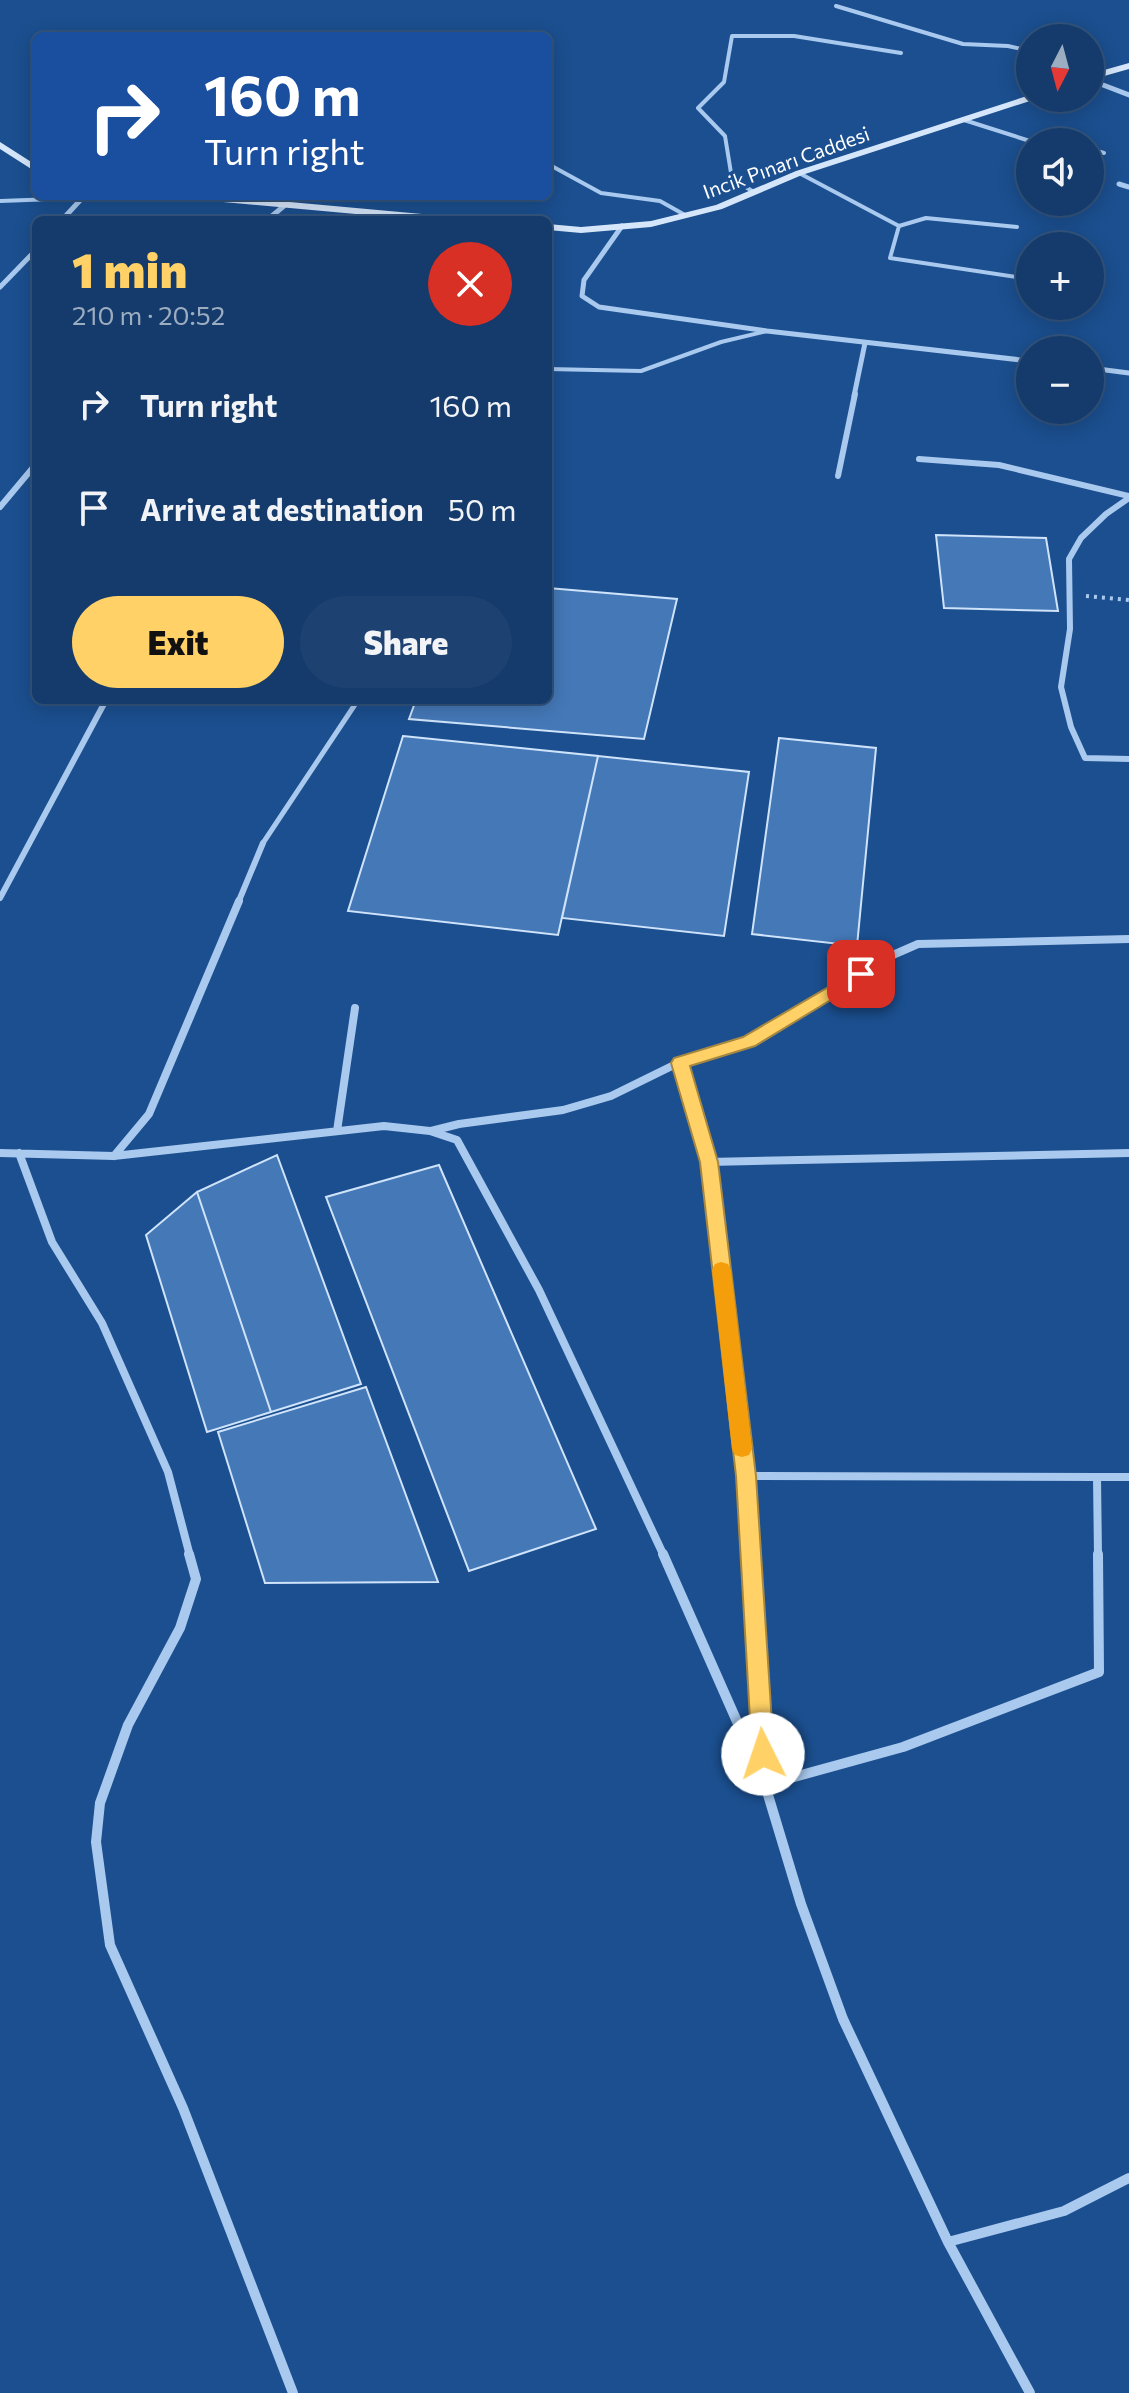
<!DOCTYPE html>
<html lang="en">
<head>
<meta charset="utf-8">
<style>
  body { margin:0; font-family:Commissioner,sans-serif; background:#1d4271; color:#f1f3f6; height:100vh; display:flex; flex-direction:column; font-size:30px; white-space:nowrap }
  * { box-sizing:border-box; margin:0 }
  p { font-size:26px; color:#9dadc1 }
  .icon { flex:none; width:44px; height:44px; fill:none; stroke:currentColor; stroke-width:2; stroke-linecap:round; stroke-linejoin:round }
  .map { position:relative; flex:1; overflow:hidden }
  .drawer { position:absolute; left:32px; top:216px; width:520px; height:488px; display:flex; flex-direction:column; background:#143b6b; border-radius:12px; box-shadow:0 4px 20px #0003,0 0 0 2px #33557e }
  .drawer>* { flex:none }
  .guide { position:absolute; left:32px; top:32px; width:520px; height:168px; border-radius:12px; box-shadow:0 4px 20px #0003,0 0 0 2px #33557e; background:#1a4fa0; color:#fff; overflow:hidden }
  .needle { width:52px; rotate:186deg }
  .tools { position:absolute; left:1016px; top:24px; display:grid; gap:16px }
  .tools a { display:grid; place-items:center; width:88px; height:88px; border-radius:50%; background:#143b6b; box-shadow:0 4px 20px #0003,0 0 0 2px #33557e; font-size:40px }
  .pin { position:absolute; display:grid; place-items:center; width:68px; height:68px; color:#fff; margin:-34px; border-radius:16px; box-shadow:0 4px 12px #0006 }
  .me { position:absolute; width:88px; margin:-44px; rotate:356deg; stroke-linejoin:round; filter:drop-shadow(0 0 6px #0008) }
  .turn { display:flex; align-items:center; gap:28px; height:168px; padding:0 40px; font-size:36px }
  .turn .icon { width:104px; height:104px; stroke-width:2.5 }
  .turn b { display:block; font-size:56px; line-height:68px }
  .round { display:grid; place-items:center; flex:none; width:84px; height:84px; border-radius:42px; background:#1d4271 }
  .head { display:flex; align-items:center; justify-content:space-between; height:136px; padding:0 40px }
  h1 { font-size:48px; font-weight:800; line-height:60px; color:#ffd166 }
  .cta { display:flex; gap:16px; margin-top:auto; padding:16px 40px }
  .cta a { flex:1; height:92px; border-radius:48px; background:#ffd166; color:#111; font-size:32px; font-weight:800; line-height:92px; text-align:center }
  .cta a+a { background:#1d4271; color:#f1f3f6 }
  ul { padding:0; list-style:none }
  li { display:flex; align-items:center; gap:24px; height:104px; padding:0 40px }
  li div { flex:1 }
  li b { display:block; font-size:30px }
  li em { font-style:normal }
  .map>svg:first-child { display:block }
</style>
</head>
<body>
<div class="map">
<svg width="1129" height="2393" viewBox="0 0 1129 2393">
  <rect width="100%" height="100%" fill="#1b4f8f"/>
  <!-- building -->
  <path fill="#4478b7" stroke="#cfe3fa" stroke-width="2" d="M936 535 1046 538 1058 611 944 608Z
    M548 588 677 599 644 739 409 719 416 700H548Z
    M403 736 598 756 558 935 348 911Z
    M779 738 876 748 857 946 752 934Z
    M598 756 749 772 724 936 562 918Z
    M277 1155 361 1384 271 1412 197 1192Z
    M439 1165 596 1529 469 1571 326 1197Z
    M197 1192 271 1412 207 1432 146 1235Z
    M366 1387 438 1582 265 1583 218 1432Z"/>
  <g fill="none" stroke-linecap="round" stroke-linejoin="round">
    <!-- path -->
    <path stroke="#a9c9ee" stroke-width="4" stroke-dasharray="3 5" stroke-linecap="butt" d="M1086 596 1129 600"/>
    <!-- service-far1 -->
    <path stroke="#a9c9ee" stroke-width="4" d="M836 6 963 44 1008 46 1030 51
      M964 120 1033 142
      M1047 142H1063
      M1090 149 1104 153
      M548 164 601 193 660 201 685 215
      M799 173 899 226 890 258 1030 279
      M754 192 732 179 725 136 698 108 724 82 732 36H794L901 53
      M0 201 82 198
      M899 226 926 218 1017 227
      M1090 288 1100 289
      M548 369 641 371 721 342 767 331"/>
    <!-- service -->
    <path stroke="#a9c9ee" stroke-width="5" d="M263 843 358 700"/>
    <!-- minor-far3 -->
    <path stroke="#a9c9ee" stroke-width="5" d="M1090 80 1129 95
      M1119 184 1129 187
      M62 220 84 196
      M267 220 284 206
      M622 226 584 280 582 296 599 307 767 331 1030 361
      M0 287 36 250
      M1090 368 1129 373
      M854 396 865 343"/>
    <!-- minor-far2 -->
    <path stroke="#a9c9ee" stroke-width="6" d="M919 459 999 465 1129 496
      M838 476 855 394
      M1129 498 1106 514 1081 538 1069 559 1070 629 1061 687 1071 727 1085 758 1129 759
      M0 507 36 464
      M0 898 106 700
      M238 903 263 843"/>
    <!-- minor-far1 -->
    <path stroke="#a9c9ee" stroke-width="8" d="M680 1063 709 1162 746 1476 751 1556
      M337 1131 355 1008
      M431 1131 459 1124 563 1110 611 1096 672 1066 749 1042 886 958 918 944 1129 939
      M0 1153 114 1156 384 1126 430 1131 457 1140 539 1290 664 1556
      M19 1153 52 1242 102 1323 168 1472 190 1556
      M114 1156 149 1114 239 901
      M709 1162 1129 1153
      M746 1476 1097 1477
      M1098 1556 1097 1477H1129"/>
    <!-- minor -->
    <path stroke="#a9c9ee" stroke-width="10" d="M189 1554 196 1579 180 1628 128 1725 100 1803 96 1842 110 1945 183 2108 293 2393
      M663 1554 765 1785 801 1904 843 2019 948 2242 1030 2393
      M751 1554 765 1785 903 1747 1099 1672 1098 1554
      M948 2242 1064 2211 1129 2178"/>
    <!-- secondary -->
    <path fill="#d6e6fa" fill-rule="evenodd" d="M1129 63V69L1090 80V74Z
      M1030 95V98H1035L1033 100 802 175 722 209 651 227 581 233 548 230V224L581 227 651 221 716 205 796 171Z
      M0 142 36 165V172L0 149Z
      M185 196H223L455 217 460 220H422L190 199Z"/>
  </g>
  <!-- route -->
  <path fill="#ffd166" stroke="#a68842" stroke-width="2" d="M861 968 870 974 867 978 755 1046 690 1066 718 1162 756 1476 774 1754 771 1761 763 1764 755 1761 752 1754 736 1476 700 1162 671 1063 674 1058 743 1037Z"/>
  <!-- slow -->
  <path fill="#f59e0b" d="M721 1262 728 1264 731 1270 752 1449 749 1455 742 1457 735 1455 732 1449 712 1270 715 1264Z"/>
  <g text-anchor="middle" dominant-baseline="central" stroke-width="7" stroke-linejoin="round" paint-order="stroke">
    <!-- far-street labels -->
    <g font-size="20" fill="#fff" stroke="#1b4f8f">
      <text transform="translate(786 162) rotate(-20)">Incik Pınarı Caddesi</text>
    </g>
  </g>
</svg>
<div class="tools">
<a><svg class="needle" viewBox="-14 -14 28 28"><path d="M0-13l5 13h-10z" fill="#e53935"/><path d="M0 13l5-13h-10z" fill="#9dadc1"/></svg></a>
<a><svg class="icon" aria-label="sound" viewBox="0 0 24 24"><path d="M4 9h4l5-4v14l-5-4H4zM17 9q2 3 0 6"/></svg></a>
<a>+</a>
<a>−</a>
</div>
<div class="pin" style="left:861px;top:974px;background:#d93025"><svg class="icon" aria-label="arrive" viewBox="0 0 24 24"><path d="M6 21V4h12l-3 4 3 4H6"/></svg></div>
<svg class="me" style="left:763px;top:1754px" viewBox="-20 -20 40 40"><circle r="19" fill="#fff"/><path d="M0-13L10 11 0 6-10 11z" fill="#ffd166"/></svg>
<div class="guide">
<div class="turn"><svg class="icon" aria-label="right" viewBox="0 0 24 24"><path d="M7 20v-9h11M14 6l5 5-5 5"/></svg><div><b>160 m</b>Turn right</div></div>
</div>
<section class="drawer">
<div class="head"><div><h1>1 min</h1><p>210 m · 20:52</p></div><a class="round" style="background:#d93025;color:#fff"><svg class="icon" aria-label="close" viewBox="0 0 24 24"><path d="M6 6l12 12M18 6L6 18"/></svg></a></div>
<ul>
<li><svg class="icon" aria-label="right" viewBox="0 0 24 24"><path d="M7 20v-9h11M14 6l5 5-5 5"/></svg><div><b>Turn right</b></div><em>160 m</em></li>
<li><svg class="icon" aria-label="arrive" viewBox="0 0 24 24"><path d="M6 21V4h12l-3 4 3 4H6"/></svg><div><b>Arrive at destination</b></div><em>50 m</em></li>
</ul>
<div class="cta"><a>Exit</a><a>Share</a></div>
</section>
</div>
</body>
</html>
